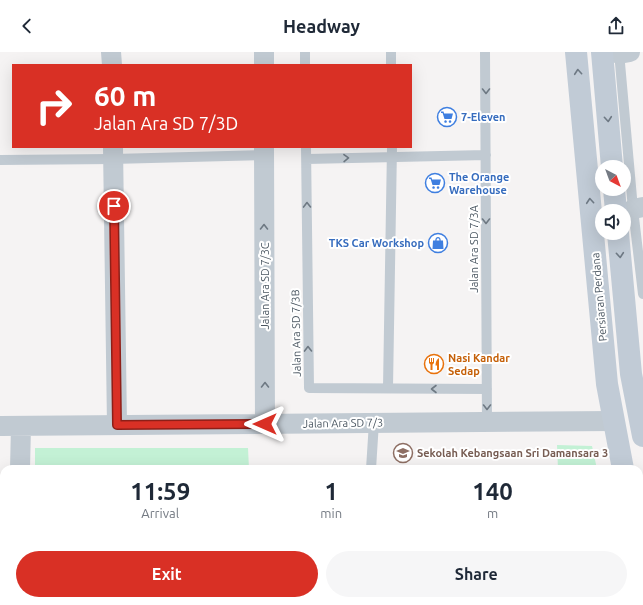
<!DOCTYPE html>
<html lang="en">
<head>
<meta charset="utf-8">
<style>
  body { margin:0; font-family:Ubuntu,sans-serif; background:#f6f6f7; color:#1f2937; height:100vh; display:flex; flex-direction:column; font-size:15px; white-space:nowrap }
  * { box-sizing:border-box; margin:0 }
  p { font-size:13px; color:#747a83 }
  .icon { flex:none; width:22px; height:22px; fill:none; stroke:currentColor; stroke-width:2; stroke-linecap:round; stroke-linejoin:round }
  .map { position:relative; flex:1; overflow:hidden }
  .drawer { position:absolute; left:0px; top:413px; width:643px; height:140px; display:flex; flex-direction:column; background:#fff; border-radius:12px 12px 0 0; box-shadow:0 4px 16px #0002 }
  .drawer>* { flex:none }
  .top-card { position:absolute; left:12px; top:12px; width:400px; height:84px; border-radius:0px; box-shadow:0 4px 16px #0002; background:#d93025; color:#fff; overflow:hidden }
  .needle { width:26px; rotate:139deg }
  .tools { position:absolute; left:595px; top:108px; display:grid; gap:8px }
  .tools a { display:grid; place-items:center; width:36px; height:36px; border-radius:50%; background:#fff; box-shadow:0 4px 16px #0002; font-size:20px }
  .pin { position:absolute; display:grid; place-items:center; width:34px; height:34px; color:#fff; margin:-17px; border:2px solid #fff; border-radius:50%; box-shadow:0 1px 4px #0007 }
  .me { position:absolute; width:44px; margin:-22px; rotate:270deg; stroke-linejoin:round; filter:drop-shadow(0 0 3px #0008) }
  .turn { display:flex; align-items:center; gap:14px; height:84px; padding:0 16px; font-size:18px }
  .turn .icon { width:52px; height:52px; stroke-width:2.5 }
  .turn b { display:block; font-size:28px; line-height:34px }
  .eta { display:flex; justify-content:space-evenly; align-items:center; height:68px; text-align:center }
  .eta b { font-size:24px; font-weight:700; line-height:28px }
  .button { display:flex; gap:8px; margin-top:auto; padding:8px 16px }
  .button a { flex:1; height:46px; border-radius:24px; background:#d93025; color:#fff; font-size:16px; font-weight:700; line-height:46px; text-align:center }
  .button a+a { background:#f6f6f7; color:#1f2937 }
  header { display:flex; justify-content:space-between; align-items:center; height:52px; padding:0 16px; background:#fff; font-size:18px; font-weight:700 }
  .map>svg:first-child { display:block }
</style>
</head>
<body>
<header><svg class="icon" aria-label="back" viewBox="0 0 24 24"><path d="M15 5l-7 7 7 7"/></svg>Headway<svg class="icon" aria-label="share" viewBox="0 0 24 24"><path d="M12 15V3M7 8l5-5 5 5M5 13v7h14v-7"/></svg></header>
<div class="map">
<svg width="643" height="553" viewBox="0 0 643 553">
  <rect width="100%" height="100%" fill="#f5f3f3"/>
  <!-- green -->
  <path fill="#c3f1d5" d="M557 393 592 394 597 417H558Z
    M35 396H248L249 417H35Z
    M37 549H250L251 553H38Z
    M561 549H622L623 553H561Z"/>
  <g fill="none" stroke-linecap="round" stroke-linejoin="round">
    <!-- service -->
    <path stroke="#c1cad2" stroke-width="10" d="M305 0V13
      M391 0V13
      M485 0 487 371
      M619 0 633 157 643 242
      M306 95 309 336 487 337
      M307 107 486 103
      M0 108 113 107 264 103
      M388 336 392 95
      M371 417 374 370
      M287 549V553"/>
    <!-- minor -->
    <path stroke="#c1cad2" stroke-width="20" d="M111 0 112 13
      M264 0V13
      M619 2 630 0
      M113 95 117 373
      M264 95 265 372
      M633 157 643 155
      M0 374 614 369
      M20 417 21 374
      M18 553V549"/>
    <!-- secondary -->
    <path stroke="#c1cbd6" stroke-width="22" d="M576 0 607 332 623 417
      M602 0 612 115
      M614 137 616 159
      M618 181 631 322 643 384
      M639 435 643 444
      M639 500 643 522"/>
  </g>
  <!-- one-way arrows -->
  <defs><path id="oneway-chevron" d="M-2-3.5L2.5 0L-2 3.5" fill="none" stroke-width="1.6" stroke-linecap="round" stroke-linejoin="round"/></defs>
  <g stroke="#6e7984">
    <use href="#oneway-chevron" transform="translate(578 20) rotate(-95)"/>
    <use href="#oneway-chevron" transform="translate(608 67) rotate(85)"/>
    <use href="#oneway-chevron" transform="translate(590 149) rotate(-95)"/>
    <use href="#oneway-chevron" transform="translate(620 203) rotate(85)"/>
  </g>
  <g stroke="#6e7983">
    <use href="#oneway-chevron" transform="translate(486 39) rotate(90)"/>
    <use href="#oneway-chevron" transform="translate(346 106) rotate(-1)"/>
    <use href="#oneway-chevron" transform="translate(307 153) rotate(-91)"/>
    <use href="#oneway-chevron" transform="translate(486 169) rotate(90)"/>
    <use href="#oneway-chevron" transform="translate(264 175) rotate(-90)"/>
    <use href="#oneway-chevron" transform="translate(308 297) rotate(-91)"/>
    <use href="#oneway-chevron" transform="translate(265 333) rotate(-90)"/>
    <use href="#oneway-chevron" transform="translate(434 337) rotate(-180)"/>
    <use href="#oneway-chevron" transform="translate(487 355) rotate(90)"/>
  </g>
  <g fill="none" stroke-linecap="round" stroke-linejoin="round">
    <!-- route casing -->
    <g stroke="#8d1f18" stroke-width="10">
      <path id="route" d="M114 154 117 373 265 372"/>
    </g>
    <!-- route -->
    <use href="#route" stroke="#d93025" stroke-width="7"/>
  </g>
  <!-- icons -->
  <defs>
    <g id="supermarket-ring" transform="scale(1)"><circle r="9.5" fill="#fff" stroke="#3f7fe0" stroke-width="1.5"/><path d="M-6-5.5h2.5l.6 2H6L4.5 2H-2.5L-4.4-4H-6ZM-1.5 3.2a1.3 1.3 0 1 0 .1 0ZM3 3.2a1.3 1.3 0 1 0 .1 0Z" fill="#3f7fe0"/></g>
    <g id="shop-ring" transform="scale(1)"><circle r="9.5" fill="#fff" stroke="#3f7fe0" stroke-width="1.5"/><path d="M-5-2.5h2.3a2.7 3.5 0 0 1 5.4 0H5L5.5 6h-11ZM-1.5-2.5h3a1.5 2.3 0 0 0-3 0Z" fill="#3f7fe0"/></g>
    <g id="restaurant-ring" transform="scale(1)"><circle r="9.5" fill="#fff" stroke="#e8710a" stroke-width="1.5"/><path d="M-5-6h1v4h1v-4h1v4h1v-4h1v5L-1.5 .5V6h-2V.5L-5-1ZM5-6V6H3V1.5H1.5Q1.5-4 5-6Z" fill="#e8710a"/></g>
    <g id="school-ring" transform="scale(1)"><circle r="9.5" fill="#fff" stroke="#8d6e63" stroke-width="1.5"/><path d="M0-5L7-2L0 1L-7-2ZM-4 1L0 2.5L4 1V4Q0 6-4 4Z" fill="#8d6e63"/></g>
  </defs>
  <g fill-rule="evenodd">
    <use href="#supermarket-ring" x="447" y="65"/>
    <use href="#supermarket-ring" x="435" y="131"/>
    <use href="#shop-ring" x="438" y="191"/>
    <use href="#restaurant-ring" x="434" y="312"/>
    <use href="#school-ring" x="403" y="401"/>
  </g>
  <g text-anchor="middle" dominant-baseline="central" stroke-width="4" stroke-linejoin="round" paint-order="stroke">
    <!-- shop labels -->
    <g font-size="11" font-weight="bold" fill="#366cbe" stroke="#fff" text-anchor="start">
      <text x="461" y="65">7-Eleven</text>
      <text x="449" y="125">The Orange<tspan x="449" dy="13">Warehouse</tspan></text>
      <text x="424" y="191" text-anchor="end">TKS Car Workshop</text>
    </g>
    <!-- street labels -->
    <g font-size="11" fill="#4a5661" stroke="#fff">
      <text transform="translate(474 197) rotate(-90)">Jalan Ara SD 7/3A</text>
      <text transform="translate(265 234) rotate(-90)">Jalan Ara SD 7/3C</text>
      <text transform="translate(599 245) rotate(-95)">Persiaran Perdana</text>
      <text transform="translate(296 281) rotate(-91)">Jalan Ara SD 7/3B</text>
      <text transform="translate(343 371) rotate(-1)">Jalan Ara SD 7/3</text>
    </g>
    <!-- food labels -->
    <g font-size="11" font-weight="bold" fill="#c56008" stroke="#fff" text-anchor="start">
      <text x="448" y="306">Nasi Kandar<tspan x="448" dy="13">Sedap</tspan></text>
    </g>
    <!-- education labels -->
    <g font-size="11" font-weight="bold" fill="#785e54" stroke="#fff" text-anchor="start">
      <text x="417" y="401">Sekolah Kebangsaan Sri Damansara 3</text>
    </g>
  </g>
</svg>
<div class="tools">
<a><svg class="needle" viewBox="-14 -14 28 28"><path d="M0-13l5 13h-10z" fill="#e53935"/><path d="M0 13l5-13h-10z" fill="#747a83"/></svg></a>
<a><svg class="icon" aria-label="sound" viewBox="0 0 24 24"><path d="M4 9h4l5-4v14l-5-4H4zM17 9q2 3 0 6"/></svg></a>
</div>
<div class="pin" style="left:114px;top:154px;background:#d93025"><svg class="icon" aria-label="arrive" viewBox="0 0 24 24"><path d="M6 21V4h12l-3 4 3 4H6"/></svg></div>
<svg class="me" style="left:265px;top:372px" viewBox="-20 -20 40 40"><path d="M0-17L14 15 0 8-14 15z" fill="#d93025" stroke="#fff" stroke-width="4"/></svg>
<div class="top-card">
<div class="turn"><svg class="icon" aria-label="right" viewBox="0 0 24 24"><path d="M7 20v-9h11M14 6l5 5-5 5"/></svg><div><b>60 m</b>Jalan Ara SD 7/3D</div></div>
</div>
<section class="drawer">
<div class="eta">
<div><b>11:59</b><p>Arrival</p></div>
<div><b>1</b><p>min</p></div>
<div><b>140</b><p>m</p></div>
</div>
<div class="button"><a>Exit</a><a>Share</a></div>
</section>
</div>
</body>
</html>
